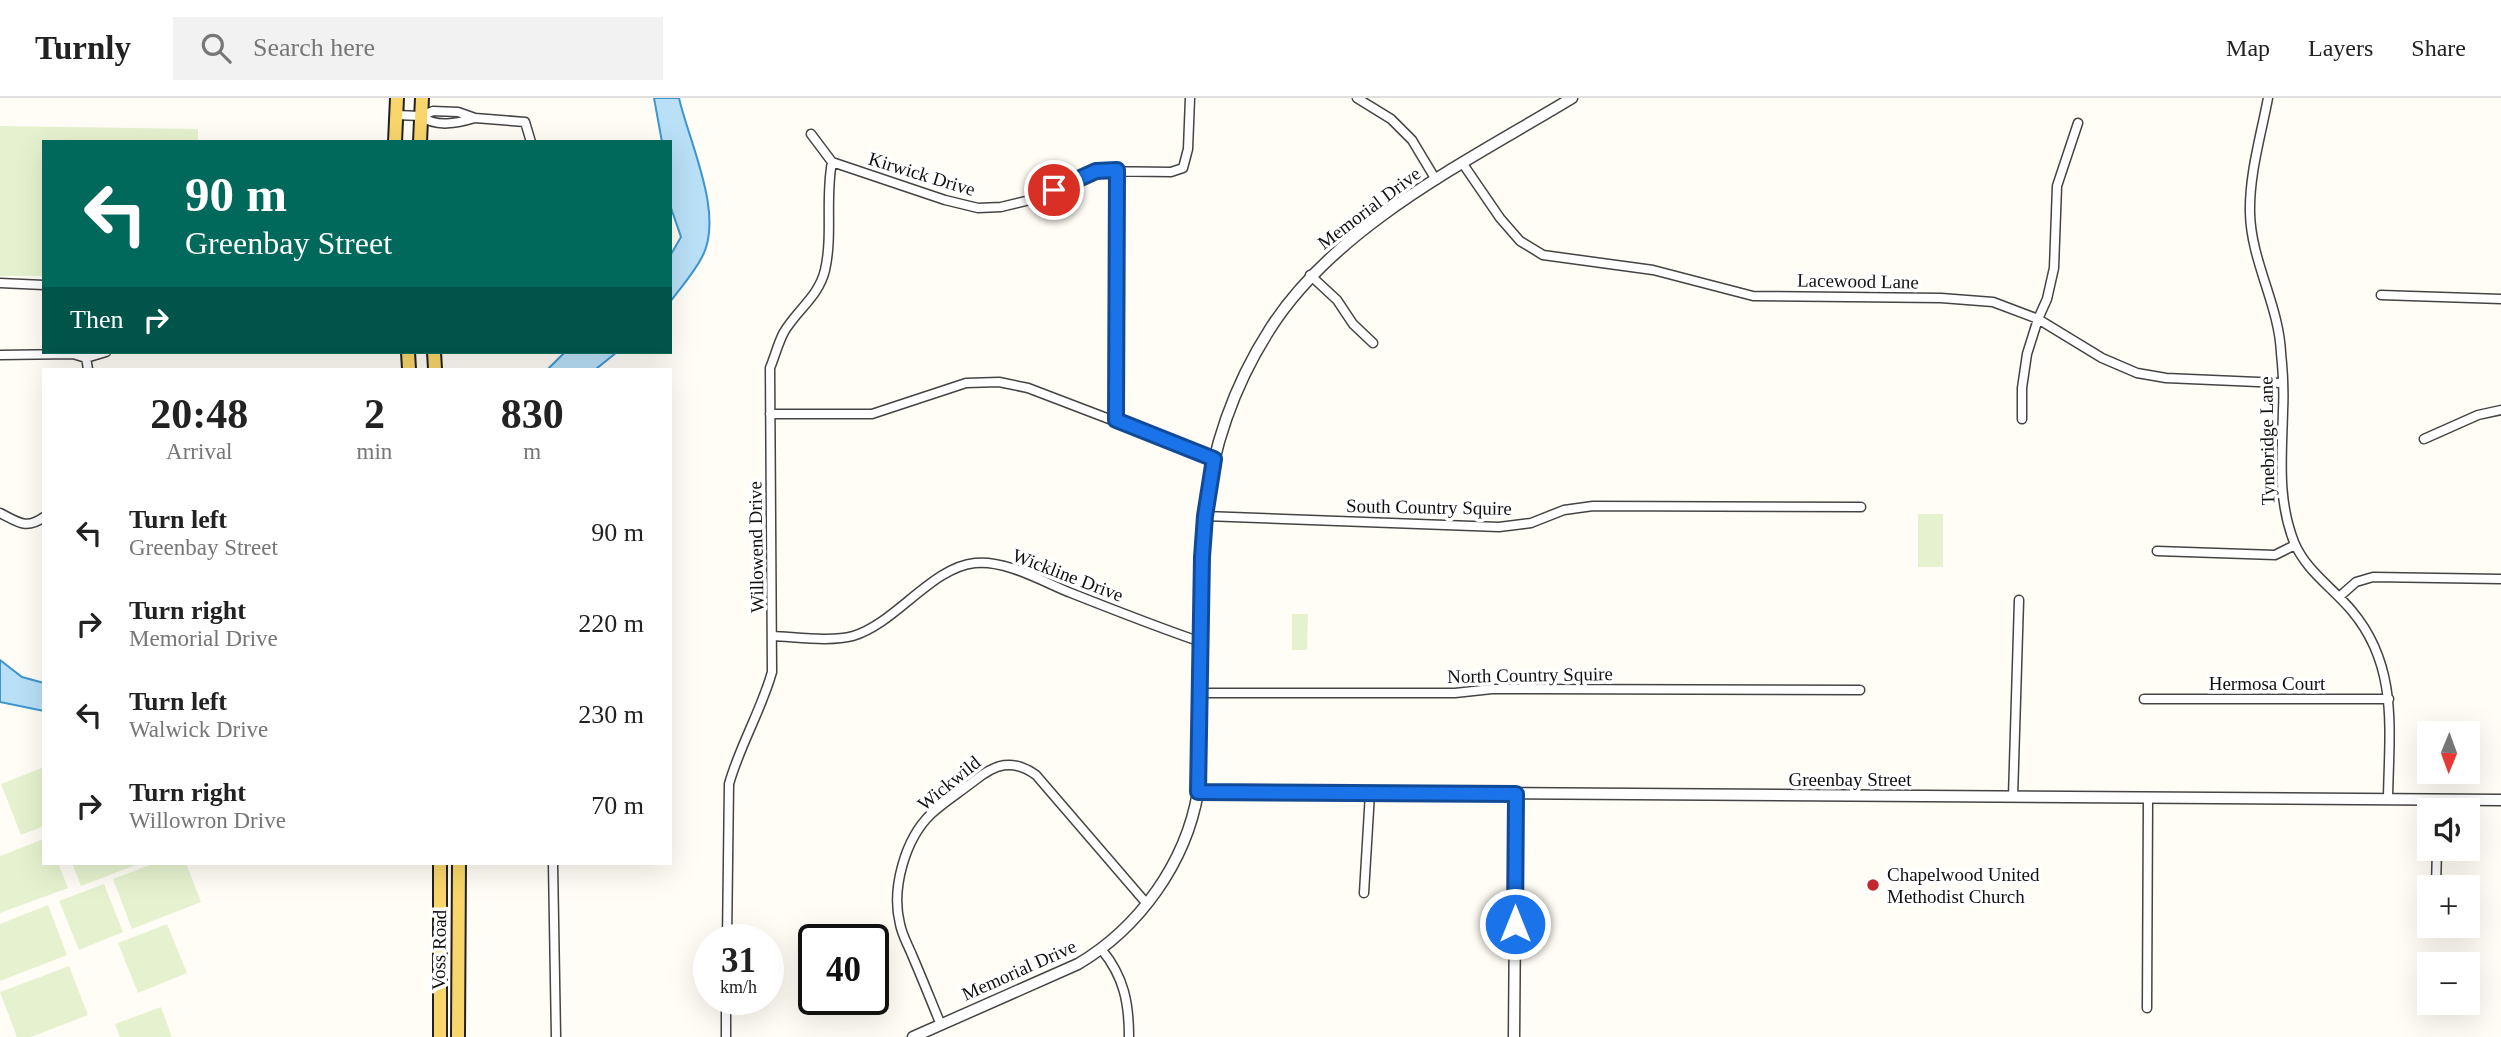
<!DOCTYPE html>
<html lang="en">
<head>
<meta charset="utf-8">
<style>
  body { margin:0; font-family:Georgia,serif; background:#f2f2f2; color:#222; height:100vh; display:flex; flex-direction:column; font-size:26px; white-space:nowrap }
  * { box-sizing:border-box; margin:0 }
  p { font-size:23px; color:#767676 }
  .icon { flex:none; width:38px; height:38px; fill:none; stroke:currentColor; stroke-width:2; stroke-linecap:round; stroke-linejoin:round }
  .map { position:relative; flex:1; overflow:hidden }
  .panel { position:absolute; left:42px; top:270px; width:630px; height:497px; display:flex; flex-direction:column; background:#fff; border-radius:0px; box-shadow:0 7px 28px #0002 }
  .panel>* { flex:none }
  .banner { position:absolute; left:42px; top:42px; width:630px; height:214px; border-radius:0px; box-shadow:0 7px 28px #0002; background:#00695c; color:#fff; overflow:hidden }
  .needle { width:46px; rotate:181deg }
  .controls { position:absolute; left:2417px; top:623px; display:grid; gap:14px }
  .controls a { display:grid; place-items:center; width:63px; height:63px; border-radius:0px; background:#fff; box-shadow:0 7px 28px #0002; font-size:35px }
  .speed { position:absolute; left:693px; top:826px; display:flex; gap:14px; font-size:35px; font-weight:700; text-align:center }
  .speed>* { display:grid; place-content:center; width:91px; height:91px; border-radius:50%; background:#fff; box-shadow:0 7px 28px #0002; line-height:1 }
  .speed small { font-size:18px; font-weight:400 }
  .speed .limit { border:4px solid #111; border-radius:10px; background:#fff; color:#111 }
  .pin { position:absolute; display:grid; place-items:center; width:60px; height:60px; color:#fff; margin:-30px; border:4px solid #fff; border-radius:50%; box-shadow:0 2px 7px #0007 }
  .me { position:absolute; width:77px; margin:-38px; rotate:0deg; stroke-linejoin:round; filter:drop-shadow(0 0 5px #0008) }
  .turn { display:flex; align-items:center; gap:24px; height:147px; padding:0 28px; font-size:32px }
  .turn .icon { width:91px; height:91px; stroke-width:2.5 }
  .turn b { display:block; font-size:49px; line-height:60px }
  .then { display:flex; align-items:center; height:66px; padding:0 28px; background:#0003; gap:14px; font-size:26px }
  .eta { display:flex; justify-content:space-evenly; align-items:center; height:119px; text-align:center }
  .eta b { font-size:42px; font-weight:700; line-height:49px }
  ul { padding:0; list-style:none }
  li { display:flex; align-items:center; gap:21px; height:91px; padding:0 28px }
  li div { flex:1 }
  li b { display:block; font-size:26px }
  li em { font-style:normal }
  header { display:flex; align-items:center; gap:42px; box-sizing:border-box; height:98px; padding:0 35px; background:#fff; border-bottom:2px solid #e0e0e0 }
  header strong { font-size:33px }
  nav { display:flex; gap:38px; margin-inline-start:auto; font-size:24px }
  .search { width:490px; height:63px; background:#f2f2f2; display:flex; align-items:center; gap:18px; box-sizing:border-box; padding:0 24px; border-radius:0px; color:#767676; font-size:26px }
  .map>svg:first-child { display:block }
</style>
</head>
<body>
<header>
<strong>Turnly</strong>
<div class="search"><svg class="icon" aria-label="search" viewBox="0 0 24 24"><circle cx="10" cy="10" r="6"/><path d="M15 15l6 6"/></svg>Search here</div>
<nav><a>Map</a><a>Layers</a><a>Share</a></nav>
</header>
<div class="map">
<svg width="2501" height="939" viewBox="0 0 2501 939">
  <rect width="100%" height="100%" fill="#fffdf5"/>
  <!-- pitch -->
  <path fill="#e6f2cf" d="M0 28 198 31V44H44V178H0Z
    M1918 416H1943V469H1918Z
    M1292 516H1308L1307 552H1292Z
    M44 669V728L21 737 1 686Z
    M44 741V765H58L68 790 0 815V758Z
    M72 765H141L81 788Z
    M155 765H186L201 804 132 831 113 781Z
    M104 786 123 834 79 852 59 803Z
    M48 807 67 857 0 883V826Z
    M167 826 187 875 138 895 118 845Z
    M69 868 88 917 31 939H17L0 894Z
    M161 909 172 939H120L115 926Z"/>
  <!-- water -->
  <path fill="#b9e0f7" stroke="#3f96cf" stroke-width="2" d="M654 0H679C689 44 725 117 702 159 694 175 681 189 670 204V158L681 139 670 107V44H662Z
    M565 254H617L596 271H548Z
    M0 562 22 579 44 585V613L0 604Z"/>
  <g fill="none" stroke-linecap="round" stroke-linejoin="round">
    <!-- minor casing -->
    <g stroke="#444" stroke-width="11">
      <path id="minor" d="M1357 0 1391 21 1412 42 1436 82
        M2268 0C2261 37 2249 77 2250 115 2251 163 2279 207 2281 255 2283 274 2284 294 2283 313 2282 359 2277 400 2294 444 2306 473 2333 490 2352 513 2399 569 2389 633 2388 701
        M396 17 421 18 433 13 458 14 475 20 525 24 531 44
        M421 18C436 30 458 25 475 20
        M811 36 832 64 945 102 978 110 1001 109 1034 101 1096 73 1171 74 1183 70 1188 51 1190 0
        M1463 66 1500 120 1520 143 1543 157 1653 172 1753 198 1941 200 1993 204 2038 221 2102 260 2137 275 2166 280 2281 285
        M1310 177 1337 202 1353 226 1373 245
        M0 185 44 187
        M2381 197 2501 201
        M0 257 73 256 86 260 88 271
        M86 260 106 254
        M770 316H872L966 285 999 284 1028 290 1214 361
        M2022 321V290L2027 256 2038 221 2047 201 2054 170 2057 88 2078 25
        M1116 322 1117 72
        M2424 341 2478 317 2501 312
        M0 415C18 424 26 432 44 419
        M1205 418 1499 429 1531 425 1564 412 1593 408 1861 409
        M2157 453 2275 457 2295 447
        M2339 499 2356 484 2373 479 2501 481
        M773 538C797 539 831 544 853 538 895 526 932 469 975 465 1007 462 1043 484 1071 495 1114 512 1157 529 1201 544
        M1200 595H1455L1492 591 1860 592
        M2144 601H2389
        M2013 699 2019 502
        M553 765 556 939
        M2436 789 2437 751
        M1364 795 1370 695
        M727 842 729 686C740 647 761 613 772 574L770 270C775 258 778 245 784 234 797 212 819 198 825 172 833 137 825 100 832 64
        M1102 852C1124 879 1129 905 1129 939
        M2147 910 2148 700
        M941 927C931 903 922 880 912 857 908 847 902 837 900 826 891 791 905 741 931 716 944 704 960 694 974 683 995 666 1012 660 1036 677L1147 806
        M726 939V901"/>
    </g>
    <!-- tertiary casing -->
    <g stroke="#444" stroke-width="13">
      <path id="tertiary" d="M1198 693 2501 702
        M913 939 1078 866C1139 830 1186 765 1198 694 1202 672 1199 646 1200 624 1201 555 1198 486 1205 418 1211 352 1234 287 1270 231 1336 127 1468 63 1572 0
        M1514 939 1516 696"/>
    </g>
    <!-- primary casing -->
    <g stroke="#222" stroke-width="16">
      <path id="primary" d="M395 44 397 0
        M420 44 422 0
        M408 254 409 271
        M434 254 435 271
        M440 939V765
        M458 939 459 765"/>
    </g>
    <!-- minor -->
    <use href="#minor" stroke="#fff" stroke-width="8"/>
    <!-- tertiary -->
    <use href="#tertiary" stroke="#fff" stroke-width="10"/>
    <!-- primary -->
    <use href="#primary" stroke="#f9d66b" stroke-width="12"/>
  </g>
  <g fill="none" stroke-linecap="round" stroke-linejoin="round">
    <!-- route casing -->
    <g stroke="#114b97" stroke-width="18">
      <path id="route" d="M1054 92 1096 73 1117 72 1116 322 1214 361 1205 418 1202 459 1198 694 1516 696 1515 826"/>
    </g>
    <!-- route -->
    <use href="#route" stroke="#1a73e8" stroke-width="12"/>
  </g>
  <!-- markers -->
  <circle fill="#c4262e" stroke="#fff" stroke-width="2.5" cx="1873" cy="787" r="7"/>
  <g text-anchor="middle" dominant-baseline="central" stroke-width="7" stroke-linejoin="round" paint-order="stroke">
    <!-- street labels -->
    <g font-size="19" fill="#111" stroke="#fff">
      <text transform="translate(922 76) rotate(17)">Kirwick Drive</text>
      <text transform="translate(1369 110) rotate(-37)">Memorial Drive</text>
      <text transform="translate(1858 183) rotate(1)">Lacewood Lane</text>
      <text transform="translate(2267 343) rotate(-91)">Tynebridge Lane</text>
      <text transform="translate(1429 409) rotate(1)">South Country Squire</text>
      <text transform="translate(756 449) rotate(-91)">Willowend Drive</text>
      <text transform="translate(1068 477) rotate(21)">Wickline Drive</text>
      <text transform="translate(1530 577) rotate(-1)">North Country Squire</text>
      <text x="2267" y="585">Hermosa Court</text>
      <text x="1850" y="681">Greenbay Street</text>
      <text transform="translate(949 685) rotate(-39)">Wickwild</text>
      <text transform="translate(439 852) rotate(-89)">Voss Road</text>
      <text transform="translate(1019 872) rotate(-24)">Memorial Drive</text>
    </g>
    <!-- poi labels -->
    <g font-size="19" fill="#111" stroke="#fff" text-anchor="start">
      <text x="1887" y="776">Chapelwood United<tspan x="1887" dy="22">Methodist Church</tspan></text>
    </g>
  </g>
</svg>
<div class="controls">
<a><svg class="needle" viewBox="-14 -14 28 28"><path d="M0-13l5 13h-10z" fill="#e53935"/><path d="M0 13l5-13h-10z" fill="#767676"/></svg></a>
<a><svg class="icon" aria-label="sound" viewBox="0 0 24 24"><path d="M4 9h4l5-4v14l-5-4H4zM17 9q2 3 0 6"/></svg></a>
<a>+</a>
<a>−</a>
</div>
<div class="speed"><div>31<small>km/h</small></div><div class="limit">40</div></div>
<div class="pin" style="left:1054px;top:92px;background:#d93025"><svg class="icon" aria-label="arrive" viewBox="0 0 24 24"><path d="M6 21V4h12l-3 4 3 4H6"/></svg></div>
<svg class="me" style="left:1515px;top:826px" viewBox="-20 -20 40 40"><circle r="17" fill="#1a73e8" stroke="#fff" stroke-width="3"/><path d="M0-11L8 9 0 5-8 9z" fill="#fff"/></svg>
<div class="banner">
<div class="turn"><svg class="icon" aria-label="left" viewBox="0 0 24 24"><path d="M17 20v-9H6M10 6l-5 5 5 5"/></svg><div><b>90 m</b>Greenbay Street</div></div>
<div class="then">Then<svg class="icon" aria-label="right" viewBox="0 0 24 24"><path d="M7 20v-9h11M14 6l5 5-5 5"/></svg></div>
</div>
<section class="panel">
<div class="eta">
<div><b>20:48</b><p>Arrival</p></div>
<div><b>2</b><p>min</p></div>
<div><b>830</b><p>m</p></div>
</div>
<ul>
<li><svg class="icon" aria-label="left" viewBox="0 0 24 24"><path d="M17 20v-9H6M10 6l-5 5 5 5"/></svg><div><b>Turn left</b><p>Greenbay Street</p></div><em>90 m</em></li>
<li><svg class="icon" aria-label="right" viewBox="0 0 24 24"><path d="M7 20v-9h11M14 6l5 5-5 5"/></svg><div><b>Turn right</b><p>Memorial Drive</p></div><em>220 m</em></li>
<li><svg class="icon" aria-label="left" viewBox="0 0 24 24"><path d="M17 20v-9H6M10 6l-5 5 5 5"/></svg><div><b>Turn left</b><p>Walwick Drive</p></div><em>230 m</em></li>
<li><svg class="icon" aria-label="right" viewBox="0 0 24 24"><path d="M7 20v-9h11M14 6l5 5-5 5"/></svg><div><b>Turn right</b><p>Willowron Drive</p></div><em>70 m</em></li>
</ul>
</section>
</div>
</body>
</html>
